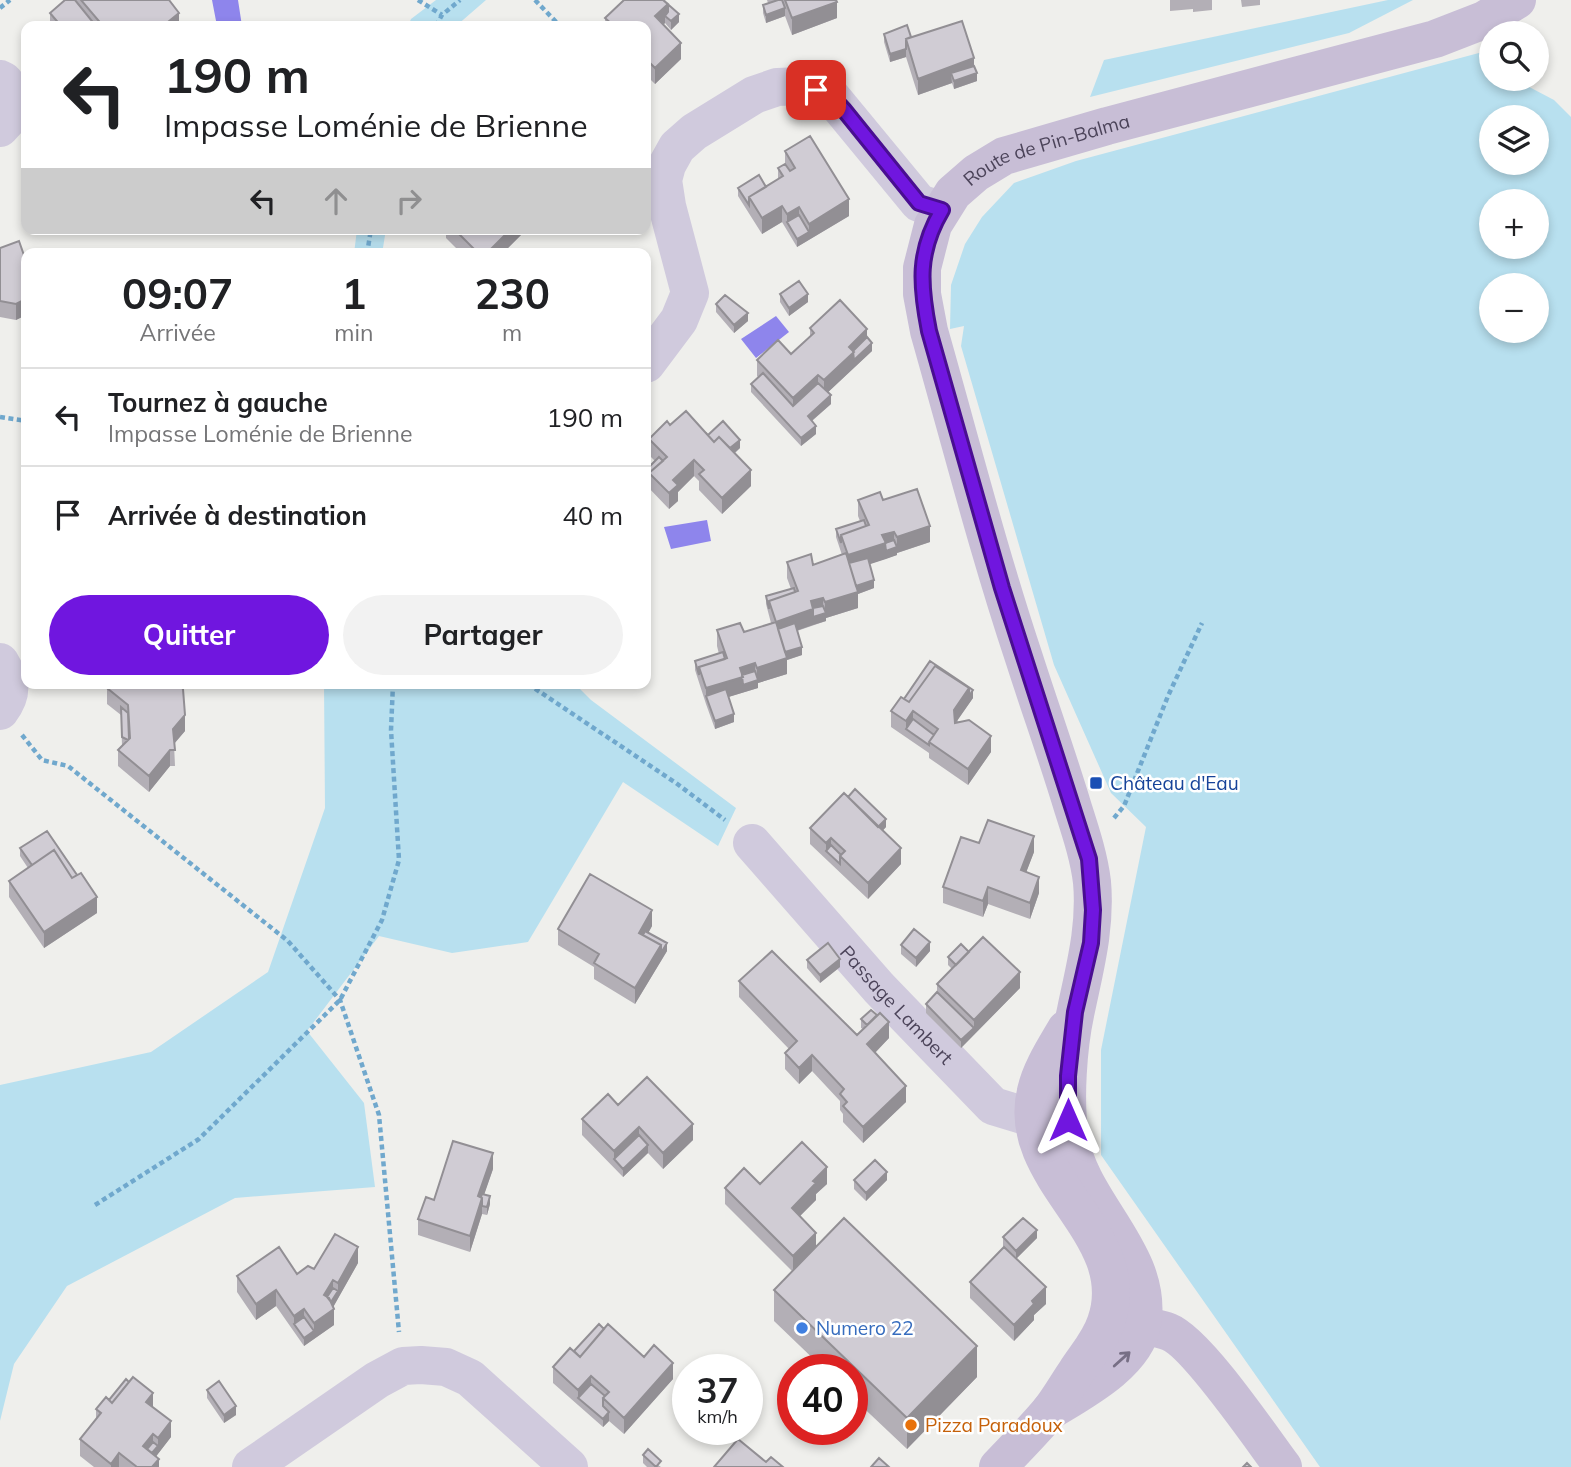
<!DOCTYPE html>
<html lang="fr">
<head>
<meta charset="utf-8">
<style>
  body { margin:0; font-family:Mulish,sans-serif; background:#f2f2f2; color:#202124; height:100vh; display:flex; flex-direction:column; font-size:26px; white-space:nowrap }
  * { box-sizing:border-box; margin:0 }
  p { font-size:23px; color:#757577 }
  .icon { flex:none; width:38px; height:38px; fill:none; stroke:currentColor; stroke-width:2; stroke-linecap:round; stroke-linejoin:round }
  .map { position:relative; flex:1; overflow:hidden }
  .panel { position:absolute; left:21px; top:248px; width:630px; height:441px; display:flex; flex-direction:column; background:#fff; border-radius:14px; box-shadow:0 4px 10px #0003 }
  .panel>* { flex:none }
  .hud { position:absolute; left:21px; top:21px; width:630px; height:214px; border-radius:14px; box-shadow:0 4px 10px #0003; background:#fff; color:#202124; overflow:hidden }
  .fabs { position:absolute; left:1479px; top:21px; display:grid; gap:14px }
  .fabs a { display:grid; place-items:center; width:70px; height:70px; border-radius:50%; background:#fff; box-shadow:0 4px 10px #0003; font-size:35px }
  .speed { position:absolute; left:672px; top:1354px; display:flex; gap:14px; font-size:35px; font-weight:700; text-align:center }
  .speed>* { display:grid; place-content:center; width:91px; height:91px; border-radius:50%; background:#fff; box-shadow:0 4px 10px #0003; line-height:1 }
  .speed small { font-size:18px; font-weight:400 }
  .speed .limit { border:10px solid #d22; background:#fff; color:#111 }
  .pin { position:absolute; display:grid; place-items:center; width:60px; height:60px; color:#fff; margin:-30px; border-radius:14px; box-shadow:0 4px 10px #0006 }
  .me { position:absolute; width:77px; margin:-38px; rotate:0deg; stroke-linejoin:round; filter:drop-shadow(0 0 5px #0008) }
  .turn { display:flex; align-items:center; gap:24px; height:147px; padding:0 28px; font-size:32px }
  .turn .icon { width:91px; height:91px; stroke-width:2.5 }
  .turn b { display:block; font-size:49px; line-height:60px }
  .lanes { display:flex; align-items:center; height:66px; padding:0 28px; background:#0003; justify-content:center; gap:35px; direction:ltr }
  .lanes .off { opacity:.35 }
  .eta { display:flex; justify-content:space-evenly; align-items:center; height:119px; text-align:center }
  .eta b { font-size:42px; font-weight:700; line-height:49px }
  .cta { display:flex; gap:14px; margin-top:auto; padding:14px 28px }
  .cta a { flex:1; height:80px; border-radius:42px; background:#7016df; color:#fff; font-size:28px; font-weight:700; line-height:80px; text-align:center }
  .cta a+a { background:#f2f2f2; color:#202124 }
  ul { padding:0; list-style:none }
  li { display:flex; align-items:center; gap:21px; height:98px; padding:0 28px; border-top:2px solid #e0e0e0 }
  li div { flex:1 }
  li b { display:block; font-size:26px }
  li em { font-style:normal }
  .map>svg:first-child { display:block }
</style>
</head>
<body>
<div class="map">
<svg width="1571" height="1467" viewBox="0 0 1571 1467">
  <rect width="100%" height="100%" fill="#efefec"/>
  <!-- green -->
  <path fill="#b8e0ef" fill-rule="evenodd" d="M436 0H486L456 26H408L411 19Z
    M1388 0H1413L1349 33 1090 97 1104 60Z
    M1490 50 1491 79H1514L1554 100 1571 117V1467H1320L1101 1155V1050L1146 827 1111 793 1054 665 961 346 964 326 950 329 951 285 965 244 982 217 1014 183 1076 161ZM1536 117V163H1491V117ZM1536 201V247H1491V201ZM1536 285V331H1491V285Z
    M357 229H386L382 254H354Z
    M324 684H575L591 700 736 808 718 846 623 782 528 942 452 953 379 936 307 1031 364 1103 375 1187 235 1198 67 1286 14 1364 0 1421V1085L151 1052 268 972 325 808Z"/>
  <!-- water -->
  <path fill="#8e85ec" d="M212 0H238L242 26H217Z
    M776 316 789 332 756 358 741 339Z
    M707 520 711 541 671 549 664 527Z"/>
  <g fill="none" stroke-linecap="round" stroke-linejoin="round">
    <!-- path -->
    <path stroke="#70a8cd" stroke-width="4.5" stroke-dasharray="5 3.5" stroke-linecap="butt" d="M418 0 442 15
      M535 0 560 26
      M0 8 10 0
      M436 26 442 15 460 0
      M367 254 371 229
      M0 417 26 421
      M528 684 676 783 725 820
      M22 735 42 760 68 766 288 941 340 1000 379 1115 399 1332
      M1114 818 1124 806 1168 696 1202 623
      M95 1205 199 1139 340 1000 382 920 399 860 391 730 393 684"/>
    <!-- street -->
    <g stroke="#d0cadd" stroke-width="38">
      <path d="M0 79 4 81 15 95 10 117 0 128"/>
      <path d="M646 364 679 320 690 293 667 206 663 180 667 165 677 147 694 132 754 95 777 87 803 86 830 95 919 203 941 210"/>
      <path d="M0 662C11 680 14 693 0 711"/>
      <path id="s1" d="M752 843 879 988 993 1106 1026 1116 1066 1120"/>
      <path d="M251 1467 377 1380 403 1366 421 1365 446 1367 470 1378 569 1467"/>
    </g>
    <!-- secondary -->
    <g stroke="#c8bed6" stroke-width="38">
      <path d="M1116 1321C1134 1324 1153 1326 1169 1332 1197 1343 1262 1439 1283 1467"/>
      <path id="s2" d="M1050 1411C1081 1392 1135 1364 1142 1325 1155 1254 1080 1205 1070 1138 1064 1101 1068 1046 1076 1010 1085 967 1096 927 1092 882 1089 857 1081 833 1073 808 1058 758 1040 708 1024 658 988 550 960 440 929 331L922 294V268L933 225 953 193 976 173 1004 156 1107 126 1435 39 1484 20 1517 0"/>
      <path d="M998 1467C1015 1449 1033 1431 1049 1412 1059 1400 1067 1385 1076 1372 1087 1355 1100 1341 1106 1322 1137 1232 1014 1180 1036 1091 1041 1069 1055 1048 1066 1029"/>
    </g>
  </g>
  <!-- wall -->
  <path fill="#b3afb6" d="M65 0H169L179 26H54L50 21V13Z
    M665 0 679 22 671 30 665 23 663 25 681 59 655 84 646 75V26H605V18Z
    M767 0H836L837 18 792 35 785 16 766 23 763 13V5L768 3Z
    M1170 0H1212V10L1193 12V9L1170 11Z
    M1241 0H1260V5L1242 7Z
    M884 34 911 37 974 66 977 81 954 89 952 83 918 95 906 57 890 62 884 42Z
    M785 151 849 216 797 247 782 222 762 234 738 196V188L766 187 778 179V168L785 164Z
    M446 229H527L502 254H462L446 238Z
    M0 248 26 261V315L16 320 0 317Z
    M780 294 808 302 789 316 780 302Z
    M716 304 748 321 734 333 716 312Z
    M810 328 867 337 872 351 828 392 831 404 812 421 816 434 801 446 751 392V384L758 377 757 376V360L791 354 810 336Z
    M670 425 708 435 740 448 735 453 751 486 722 514 699 490V481L694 476 678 492V501L669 509 646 485V470L655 461 649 455V439Z
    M858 500H883L930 542 897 553V555L869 564 874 588 858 594V608L826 618V621L797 631 802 655 787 660V674L758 683V688L728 697 734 722 715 729 706 704 695 670V661L719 654 717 646V630L744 632 771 623 766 604V596L791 589 787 578V562L813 565 842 555 836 537V529L860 521 858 516Z
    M107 688 185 731 174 744 175 766H170L149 792 118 766V750L122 746 121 715 107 704Z
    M973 698 957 720 991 752 968 785 929 758V753L891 727V711L904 699Z
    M886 827 883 830 901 864 868 899 810 844V828Z
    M979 843 1034 852 1026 872 1039 893 1030 919 988 904 983 917 943 903V887Z
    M20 848 97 913 44 948 9 897V881L28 868 20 856Z
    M652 926 648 933 667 951 635 1004 594 979V967L558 945V929Z
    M901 945 930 951 916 967 901 954Z
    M969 952 1020 988 961 1048 926 1013V1004L937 992V984L952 969 948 965V957Z
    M807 960 840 967 820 983 807 968Z
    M739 981 857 1035 863 1029 861 1028V1019L889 1038 875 1053 906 1102 863 1143 843 1122V1114L840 1110V1101L812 1071 799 1084 785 1069V1053L789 1049 739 997Z
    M618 1105 693 1140 663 1169 648 1153 623 1177 582 1135V1119Z
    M493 1169 484 1194 490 1204 487 1215 482 1214 470 1252 418 1235V1219L434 1200Z
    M854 1180H887L866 1201 854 1189Z
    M827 1184 816 1194V1200L800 1216 816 1246 977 1377 907 1449 852 1397V1370H825L774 1321V1290L792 1271 725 1204V1188Z
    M1003 1237 1037 1238 1016 1259 1046 1304 1034 1315V1320L1014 1341 970 1298V1282L1006 1249 1003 1246Z
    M358 1263 333 1307 334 1325 304 1346 276 1306 256 1320 237 1292V1276L297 1274 314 1269Z
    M604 1329 644 1357 673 1379 624 1434 609 1421 603 1427 553 1383V1367Z
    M207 1390 236 1415 224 1423 207 1398Z
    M109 1400 153 1407 171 1437 156 1456 159 1467H94L80 1456V1439L96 1419V1409Z
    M643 1455 661 1467H647L643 1463Z"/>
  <!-- shaded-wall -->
  <path fill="#928f94" d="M837 2V18L792 35V18Z
    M668 4V19L665 16V23L655 33V16Z
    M785 8V16L766 23V15Z
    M179 13V26H163Z
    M679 14V22L671 30V21Z
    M681 43V59L655 84V68Z
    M906 49V57L890 62V54Z
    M974 58V74L977 73V81L954 89V81L951 73 952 83 918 95V79Z
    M849 199V216L797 247V239L809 232V224Z
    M782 206V222L762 234V218Z
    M799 207V223L787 222V214Z
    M511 229H527L502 254H486Z
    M808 294V302L789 316V308Z
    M26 299V315L16 320V304Z
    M748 313V321L734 333V325Z
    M867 329V346L872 343V351L824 396V380L849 347Z
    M818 375V391L793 414V398Z
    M831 395V404L808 424V416Z
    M816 426V434L801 446V438Z
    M740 440V448L726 460V452Z
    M694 460V476L678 492V501L669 509V493L673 480Z
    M751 470V486L722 514V498Z
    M930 526V542L897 553V555L886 559V551L897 547V537Z
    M894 532V548L886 551V559L849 571 848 567V555L882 535Z
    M874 580V588L858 594V608L826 618V621L813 625V616V625L778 637 776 622 811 601 823 598V614L825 613V602L855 587Z
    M802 647V655L787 660V674L758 683V688L709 703 706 696V688L740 668 755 663V679L757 681V668L783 653Z
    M935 682 913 713V728L906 729V721Z
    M969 688 973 690V698L955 724 954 710Z
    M734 714V722L715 729V721Z
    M185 715V731L173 745V729Z
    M991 736V752L968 785V769Z
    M170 750V766L149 792V776Z
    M886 819V827L875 839V830Z
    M1034 836V852L1021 886V870Z
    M831 838V854L826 851V843Z
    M901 848V864L868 899V883Z
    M1039 877V893L1030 919V903Z
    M988 887V904L983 917V901Z
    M97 897V913L44 948V932Z
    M652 910V926L643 943 639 933Z
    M930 942V951L916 967V958Z
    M667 943V951L635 1004V988L661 945Z
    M840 959V967L820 983V975Z
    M1020 972V988L961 1048V1040L974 1028V1020Z
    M889 1022V1038L867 1061V1044Z
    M812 1055V1071L799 1084V1068Z
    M906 1086V1102L863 1143V1127Z
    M693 1124V1140L663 1169V1153Z
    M639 1127V1143L614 1159V1151Z
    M648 1145V1153L623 1177V1169Z
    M493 1153V1169L482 1201V1214L470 1252V1236L478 1196Z
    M827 1167V1184L816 1194V1200L792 1224V1208L813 1181Z
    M887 1172V1180L866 1201V1193Z
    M490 1196V1204L487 1215V1207Z
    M1037 1230V1238L1016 1259V1251Z
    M816 1233V1249L793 1272V1256Z
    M358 1247V1263L331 1311 334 1309V1325L304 1346V1338L314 1331V1323L329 1306 338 1291V1283Z
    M333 1280V1296L327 1305 324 1295Z
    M1046 1287V1304L1034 1315V1320L1014 1341V1325L1032 1301Z
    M276 1290V1306L256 1320V1304Z
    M304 1309V1325L294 1324V1316Z
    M977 1346V1377L907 1449V1418Z
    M673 1363V1379L624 1434V1418Z
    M591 1376V1392L578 1398V1407V1390Z
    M153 1393V1409L146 1402Z
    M236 1406V1415L224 1423V1415Z
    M609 1412V1421L603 1427V1419Z
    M171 1421V1437L148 1467V1458L158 1446V1438Z
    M153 1434V1450L147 1457 143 1446Z
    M119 1453V1467H111V1464Z
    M159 1459V1467H152Z"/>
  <!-- building -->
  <path fill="#d0ccd4" stroke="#928f94" stroke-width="2" d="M65 0H75L96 26H61L50 13Z
    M81 0H169L179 13 163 26H103Z
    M624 0H663L668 4 655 16 681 43 655 68 646 59V26H614L605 18Z
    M663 0 679 14 671 21 665 16 668 12V4Z
    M778 0H782L785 8 766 15 763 5Z
    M785 0H836L837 2 792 18Z
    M962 21 974 58 918 79 906 39Z
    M907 25 911 37 906 39V49L890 54 884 34Z
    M974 66 977 73 954 81 951 73Z
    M810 136 849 199 809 224 799 207 787 214 782 206 762 218 749 197 783 176 778 168 785 164 790 171 795 168 785 151Z
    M759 175 766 187 749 197V205L738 188Z
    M799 215 809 232 797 239 787 222Z
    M454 229H511L486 254H479Z
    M19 241 26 261V299L16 304 0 301V248Z
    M799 281 808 294 789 308 780 294Z
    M725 295 748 313 734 325 716 304Z
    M840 300 867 329 849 347 854 352 824 380 818 375 793 398 757 360 778 340 791 354 814 333 810 328Z
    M867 337 872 343 854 360 853 351Z
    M763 373 793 406 818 383 831 395 808 416 816 426 801 438 751 384Z
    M686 411 714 442 719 437 751 470 722 498 699 474 704 470 694 460 673 480 678 485 669 493 649 473 667 457 649 439 667 421 670 425Z
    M723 421 740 440 730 448 719 437 714 442 706 433 708 435Z
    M659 457 663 461 649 473V481L646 477V470Z
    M917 489 930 526 897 537 894 532 882 535 886 543 848 555 841 535 869 525 858 500 880 492 883 500Z
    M864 520 866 526 841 535V543L836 529Z
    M894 540 897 547 886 551 885 543Z
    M846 553 858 592 825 602 823 598 811 601 813 609 776 622 769 601 798 591 787 562 811 554 813 565Z
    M868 558 874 580 856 586 849 563Z
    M794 588 795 592 769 601V609L766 596Z
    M823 606 826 613 813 617V608Z
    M776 622 787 658 757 668 755 663 740 668 743 677 706 688 699 667 727 658 717 630 740 623 744 632Z
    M795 623 802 647 785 652 778 629Z
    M723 652 725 659 699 667V675L695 661Z
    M930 661 973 690 969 696V688L935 666 909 702 904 699Z
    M935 666 969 688 954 710 955 723 969 720 991 736 968 769 929 742 938 729 913 711 906 721 891 711 901 697 909 702Z
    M755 671 758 680 743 685 742 675Z
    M110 684H176L183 689 185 715 173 729 175 750H170L149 776 118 750 130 738 128 705 107 688Z
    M726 689 734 714 715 721 706 696Z
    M121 707 128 713 129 739 128 740 122 737Z
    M913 719 934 735 929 742V745L906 729Z
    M855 789 886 819 878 827 848 797Z
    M844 793 901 848 868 883 840 856 845 851 831 838 826 843 810 828Z
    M988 820 1034 836 1021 870 1039 877 1030 903 988 887 983 901 943 887 961 837 979 843Z
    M47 831 77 875 72 878 54 850 32 865 20 848Z
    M831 845 841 855 840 856V864L826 851Z
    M54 850 72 878 81 873 97 897 44 932 9 881Z
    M590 874 652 910 639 933 661 945 635 988 594 963 599 954 558 929Z
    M914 929 930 942 916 958 901 945Z
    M645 931 667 943 661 953V945L643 935Z
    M983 937 1020 972 974 1020 937 984Z
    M828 943 840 959 820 975 807 960Z
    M961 944 969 952 956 965 948 957Z
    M772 951 857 1035 880 1013 889 1022 867 1044 906 1086 863 1127 843 1106 847 1102 840 1094 844 1089 812 1055 799 1068 785 1053 797 1041 739 981Z
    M937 992 974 1028 961 1040 926 1004Z
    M871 1010 877 1015 867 1025 861 1019Z
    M647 1077 693 1124 663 1153 639 1127 614 1151 582 1119 608 1094 618 1105Z
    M639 1135 648 1145 623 1169 614 1159Z
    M453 1141 493 1153 478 1196 482 1198 470 1236 418 1219 426 1197 434 1200Z
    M802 1142 827 1167 813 1181 816 1183 792 1208 816 1233 793 1256 725 1188 744 1168 760 1184Z
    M875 1160 887 1172 866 1193 854 1180Z
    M482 1194 490 1196 487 1207 482 1206V1198L481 1197Z
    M844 1218 977 1346 907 1418 774 1290Z
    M1023 1218 1037 1230 1016 1251 1003 1237Z
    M335 1234 358 1247 338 1283 333 1280 324 1295 329 1298 334 1309 314 1323 304 1309 294 1316 276 1290 256 1304 237 1276 279 1247 297 1274 308 1266 314 1269Z
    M1004 1247 1046 1287 1032 1301 1034 1304 1014 1325 970 1282Z
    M333 1288 338 1291 331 1302 327 1297Z
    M304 1317 314 1331 304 1338 294 1324Z
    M599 1324 604 1329 580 1357 574 1351Z
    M608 1324 644 1357 654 1345 673 1363 624 1418 603 1398 609 1392 591 1376 578 1390 553 1367 570 1348 580 1357Z
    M133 1377 153 1393 146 1402 171 1421 158 1438 153 1434 143 1446 159 1459 152 1467H137L119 1453 111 1464 80 1439 101 1413 96 1409 106 1397 112 1403Z
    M126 1379 129 1382 112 1403 109 1400Z
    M219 1381 236 1406 224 1415 207 1390Z
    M591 1384 605 1396 603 1398V1406L609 1412 603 1419 578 1398Z
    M738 1439 766 1462 771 1457 783 1467H714Z
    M153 1442 158 1446 152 1453 147 1449Z
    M648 1449 661 1461 656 1467 643 1455Z
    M879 1458 889 1467H871Z
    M1247 1463 1251 1467H1243Z"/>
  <!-- one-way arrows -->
  <defs><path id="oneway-shaft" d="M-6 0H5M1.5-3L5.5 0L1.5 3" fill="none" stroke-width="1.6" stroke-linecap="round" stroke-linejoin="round" transform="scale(1.75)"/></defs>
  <use stroke="#776f85" href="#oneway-shaft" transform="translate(1122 1359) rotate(-42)"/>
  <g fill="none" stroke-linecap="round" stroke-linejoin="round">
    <!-- route casing -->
    <g stroke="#490e91" stroke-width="18">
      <path id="route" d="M816 90 830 95 844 110 919 203 942 210C917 252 920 285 929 331L1002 588 1089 859 1093 910 1091 943 1075 1012 1068 1076V1120"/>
    </g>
    <!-- route -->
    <use href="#route" stroke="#7016df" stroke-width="12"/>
  </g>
  <!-- markers -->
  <rect fill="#1a4fb4" stroke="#fff" stroke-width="2.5" x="1089" y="776" width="14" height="14" rx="3.5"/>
  <circle fill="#3f7fe0" stroke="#fff" stroke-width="2.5" cx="802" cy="1328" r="7"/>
  <circle fill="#e8710a" stroke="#fff" stroke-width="2.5" cx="911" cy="1425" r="7"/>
  <g text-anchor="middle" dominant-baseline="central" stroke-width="5" stroke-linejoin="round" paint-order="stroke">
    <!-- street labels -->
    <g font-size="19" fill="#4c445a" stroke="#fff">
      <text stroke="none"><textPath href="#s2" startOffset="1418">Route de Pin-Balma</textPath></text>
      <text stroke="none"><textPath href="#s1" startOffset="217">Passage Lambert</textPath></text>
    </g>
    <!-- transit labels -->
    <g font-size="19" fill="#164399" stroke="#fff" text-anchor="start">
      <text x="1110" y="783">Château d'Eau</text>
    </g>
    <!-- shop labels -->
    <g font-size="19" fill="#366cbe" stroke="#fff" text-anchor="start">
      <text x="816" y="1328">Numero 22</text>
    </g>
    <!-- food labels -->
    <g font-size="19" fill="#c56008" stroke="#fff" text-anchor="start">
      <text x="925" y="1425">Pizza Paradoux</text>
    </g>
  </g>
</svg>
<div class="fabs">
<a><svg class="icon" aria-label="search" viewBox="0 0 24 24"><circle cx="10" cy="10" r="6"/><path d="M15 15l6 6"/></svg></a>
<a><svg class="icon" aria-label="layers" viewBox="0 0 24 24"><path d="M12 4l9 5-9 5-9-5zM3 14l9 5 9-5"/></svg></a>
<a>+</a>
<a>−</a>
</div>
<div class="speed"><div>37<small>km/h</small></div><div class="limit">40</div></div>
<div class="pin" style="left:816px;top:90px;background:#d93025"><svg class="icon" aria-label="arrive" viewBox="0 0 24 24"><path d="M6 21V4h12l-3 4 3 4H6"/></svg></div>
<svg class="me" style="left:1068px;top:1120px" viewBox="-20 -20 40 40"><path d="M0-17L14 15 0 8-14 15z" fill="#7016df" stroke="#fff" stroke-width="4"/></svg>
<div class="hud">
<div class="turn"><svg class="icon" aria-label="left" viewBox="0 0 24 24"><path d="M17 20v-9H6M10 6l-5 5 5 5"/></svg><div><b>190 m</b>Impasse Loménie de Brienne</div></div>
<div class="lanes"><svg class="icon" aria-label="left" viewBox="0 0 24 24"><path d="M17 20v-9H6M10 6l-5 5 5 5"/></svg><svg class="icon off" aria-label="ahead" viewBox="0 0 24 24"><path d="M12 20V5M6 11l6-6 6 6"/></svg><svg class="icon off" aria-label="right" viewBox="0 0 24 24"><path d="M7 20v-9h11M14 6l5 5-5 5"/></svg></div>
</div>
<section class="panel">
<div class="eta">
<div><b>09:07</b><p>Arrivée</p></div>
<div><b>1</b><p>min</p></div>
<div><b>230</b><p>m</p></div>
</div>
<ul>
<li><svg class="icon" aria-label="left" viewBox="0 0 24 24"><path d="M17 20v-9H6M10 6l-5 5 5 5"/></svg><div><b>Tournez à gauche</b><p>Impasse Loménie de Brienne</p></div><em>190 m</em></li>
<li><svg class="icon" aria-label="arrive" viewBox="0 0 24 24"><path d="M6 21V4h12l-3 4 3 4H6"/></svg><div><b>Arrivée à destination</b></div><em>40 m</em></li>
</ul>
<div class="cta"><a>Quitter</a><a>Partager</a></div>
</section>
</div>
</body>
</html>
